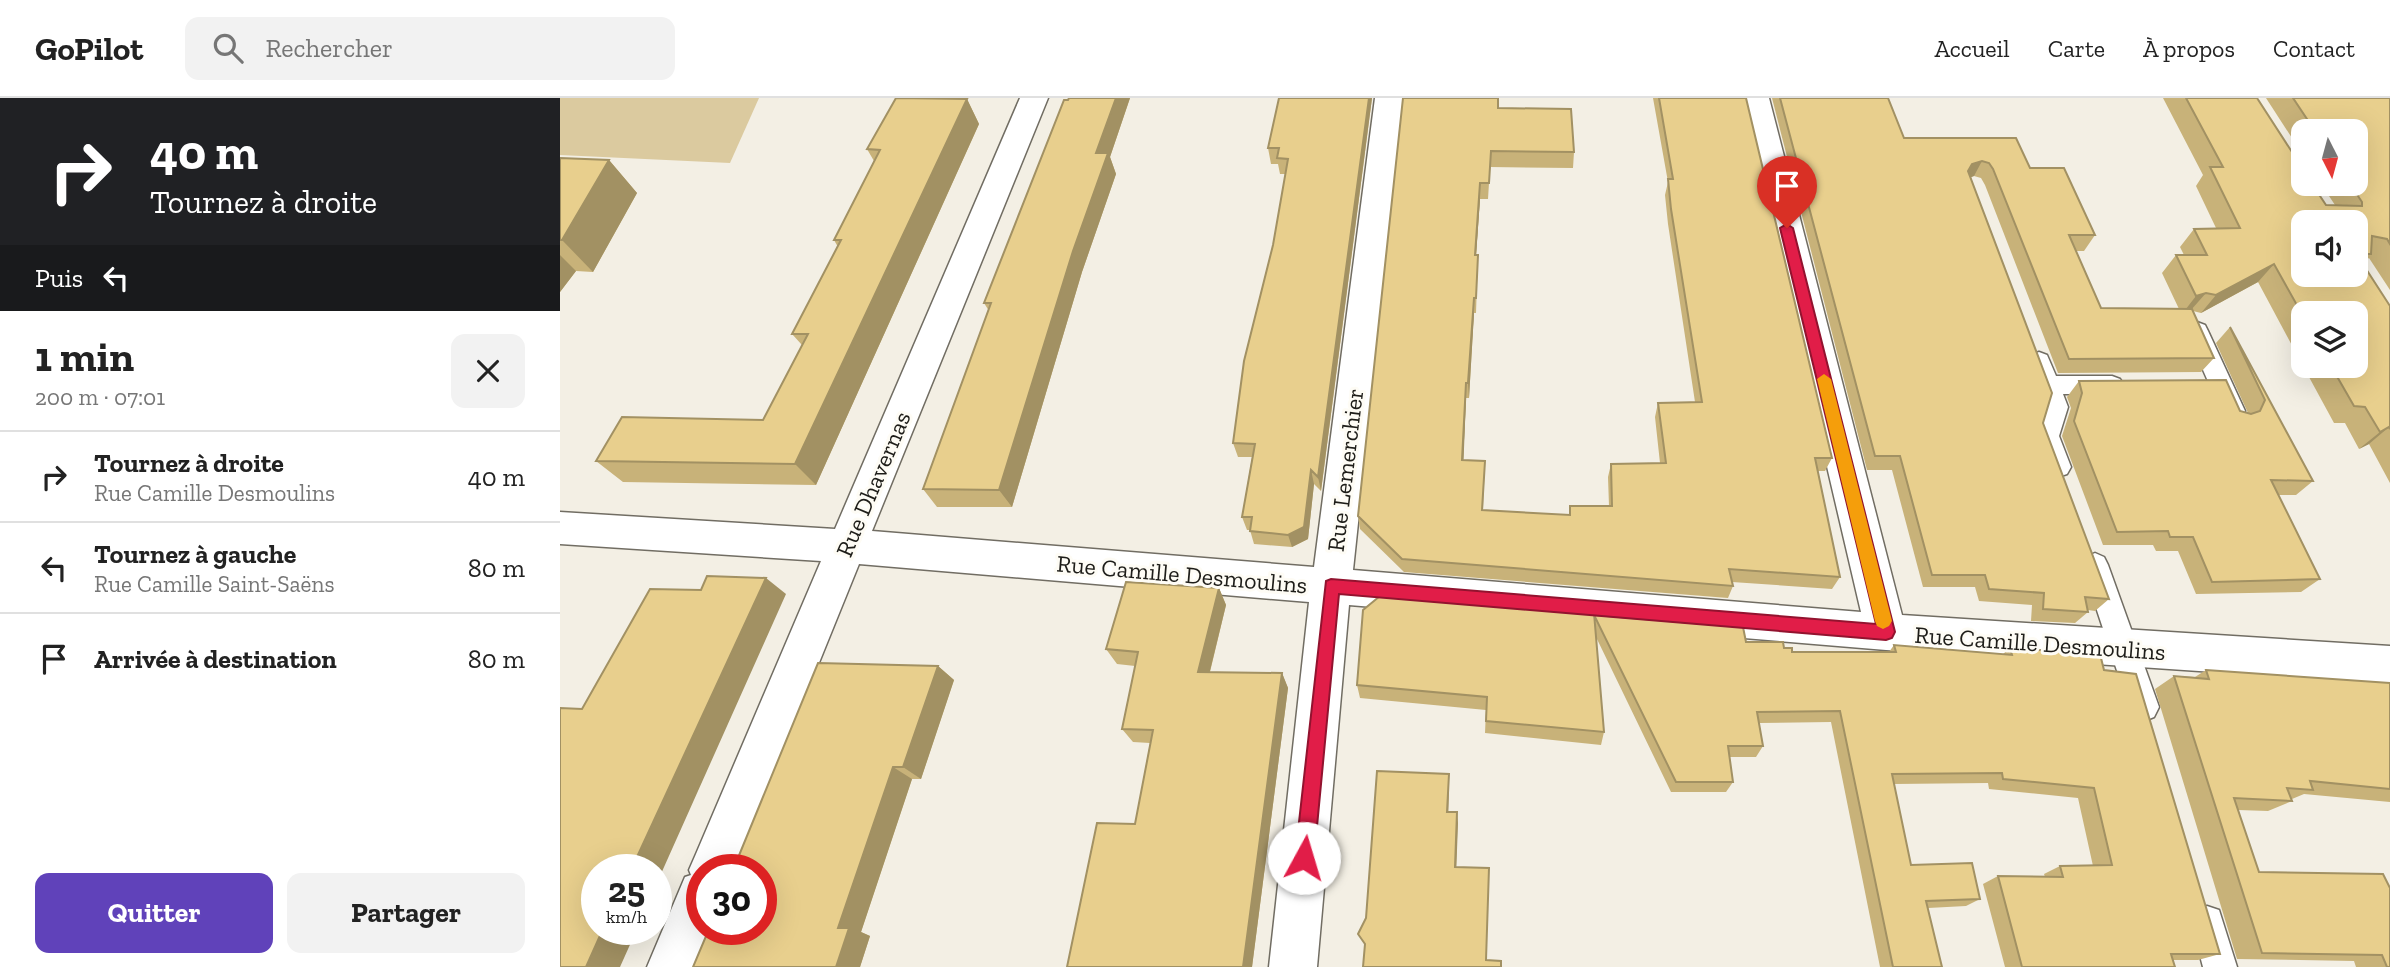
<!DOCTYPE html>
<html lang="fr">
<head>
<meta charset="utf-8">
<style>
  body { margin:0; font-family:"Zilla Slab",serif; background:#f2f2f2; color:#222; height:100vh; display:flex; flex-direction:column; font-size:26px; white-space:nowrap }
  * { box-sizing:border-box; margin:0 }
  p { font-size:23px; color:#767676 }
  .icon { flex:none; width:38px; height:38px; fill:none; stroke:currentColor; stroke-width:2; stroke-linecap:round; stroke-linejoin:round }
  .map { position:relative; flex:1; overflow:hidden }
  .sheet { display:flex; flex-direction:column; background:#fff; width:560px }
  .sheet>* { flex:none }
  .guide { background:#202124; color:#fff; overflow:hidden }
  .needle { width:46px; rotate:174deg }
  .fabs { position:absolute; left:1731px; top:21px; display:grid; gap:14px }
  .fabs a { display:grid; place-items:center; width:77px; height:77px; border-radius:14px; background:#fff; box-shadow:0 7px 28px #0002; font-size:35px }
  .speed { position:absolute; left:21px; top:756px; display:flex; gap:14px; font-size:35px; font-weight:700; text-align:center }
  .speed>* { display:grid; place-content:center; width:91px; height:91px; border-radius:50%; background:#fff; box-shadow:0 7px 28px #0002; line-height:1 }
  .speed small { font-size:18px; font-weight:400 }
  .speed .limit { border:10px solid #d22; background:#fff; color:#111 }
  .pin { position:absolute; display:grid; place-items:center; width:60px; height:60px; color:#fff; margin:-72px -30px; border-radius:50% 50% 50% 0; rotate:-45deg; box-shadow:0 0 7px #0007 }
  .pin .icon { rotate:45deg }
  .me { position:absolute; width:77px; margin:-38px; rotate:6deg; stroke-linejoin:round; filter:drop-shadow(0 0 5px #0008) }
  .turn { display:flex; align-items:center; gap:24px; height:147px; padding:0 35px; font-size:32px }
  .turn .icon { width:91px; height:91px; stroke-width:2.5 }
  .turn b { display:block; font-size:49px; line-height:60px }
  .then { display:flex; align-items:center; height:66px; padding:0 35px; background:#0003; gap:14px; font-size:26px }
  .round { display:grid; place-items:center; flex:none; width:74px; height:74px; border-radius:14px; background:#f2f2f2 }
  .headline { display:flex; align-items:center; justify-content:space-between; height:119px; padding:0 35px }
  h1 { font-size:42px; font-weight:700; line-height:52px }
  .action { display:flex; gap:14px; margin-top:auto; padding:14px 35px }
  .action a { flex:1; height:80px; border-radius:14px; background:#6042ba; color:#fff; font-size:28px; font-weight:700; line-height:80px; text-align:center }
  .action a+a { background:#f2f2f2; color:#222 }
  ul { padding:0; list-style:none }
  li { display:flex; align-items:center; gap:21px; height:91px; padding:0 35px; border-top:2px solid #e0e0e0 }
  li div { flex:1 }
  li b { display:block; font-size:26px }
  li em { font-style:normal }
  header { display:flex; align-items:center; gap:42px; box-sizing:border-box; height:98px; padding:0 35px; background:#fff; border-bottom:2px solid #e0e0e0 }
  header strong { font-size:33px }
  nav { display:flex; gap:38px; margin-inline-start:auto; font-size:24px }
  .search { width:490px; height:63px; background:#f2f2f2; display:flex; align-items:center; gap:18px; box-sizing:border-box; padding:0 24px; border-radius:14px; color:#767676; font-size:26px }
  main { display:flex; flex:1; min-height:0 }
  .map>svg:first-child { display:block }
</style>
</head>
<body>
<header>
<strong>GoPilot</strong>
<div class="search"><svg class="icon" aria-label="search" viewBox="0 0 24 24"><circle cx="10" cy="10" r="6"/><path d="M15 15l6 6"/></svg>Rechercher</div>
<nav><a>Accueil</a><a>Carte</a><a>À propos</a><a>Contact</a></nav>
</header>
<main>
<section class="sheet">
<div class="guide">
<div class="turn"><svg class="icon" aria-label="right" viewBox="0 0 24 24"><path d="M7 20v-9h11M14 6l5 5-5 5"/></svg><div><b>40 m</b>Tournez à droite</div></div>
<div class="then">Puis<svg class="icon" aria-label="left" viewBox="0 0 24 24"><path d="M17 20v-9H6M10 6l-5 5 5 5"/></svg></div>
</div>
<div class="headline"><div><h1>1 min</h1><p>200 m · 07:01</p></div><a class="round"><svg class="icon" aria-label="close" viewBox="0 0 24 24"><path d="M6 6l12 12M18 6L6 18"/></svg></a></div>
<ul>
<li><svg class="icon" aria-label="right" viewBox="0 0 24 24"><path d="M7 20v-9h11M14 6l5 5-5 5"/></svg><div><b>Tournez à droite</b><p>Rue Camille Desmoulins</p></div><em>40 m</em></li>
<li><svg class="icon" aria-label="left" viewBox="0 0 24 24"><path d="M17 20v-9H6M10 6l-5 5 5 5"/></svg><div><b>Tournez à gauche</b><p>Rue Camille Saint-Saëns</p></div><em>80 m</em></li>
<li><svg class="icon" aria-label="arrive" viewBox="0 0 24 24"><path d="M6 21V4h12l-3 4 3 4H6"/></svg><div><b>Arrivée à destination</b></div><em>80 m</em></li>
</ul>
<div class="action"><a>Quitter</a><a>Partager</a></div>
</section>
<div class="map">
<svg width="1830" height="869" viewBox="0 0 1830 869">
  <rect width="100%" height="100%" fill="#f3efe4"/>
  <!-- green -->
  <path fill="#dbca9f" d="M0 0H199L170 65 0 57Z"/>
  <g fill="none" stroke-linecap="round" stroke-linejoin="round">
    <!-- service casing -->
    <g stroke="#716d63" stroke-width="3">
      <path id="service" d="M1637 224 1645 227 1648 233 1685 313 1682 320 1673 323 1664 320 1661 313 1626 233 1629 227Z
        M1479 254 1487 257 1496 278H1552L1560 281 1564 287 1560 293 1552 296H1503L1508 309 1499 338 1511 369 1507 376 1498 379 1489 376 1475 338 1484 309 1467 263 1471 257Z
        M1535 455 1544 459 1548 467 1599 609 1594 619 1584 623 1574 619 1569 609 1522 467 1526 459Z
        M1647 808 1659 812 1677 869H1643L1631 824 1635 812Z"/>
    </g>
    <!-- minor casing -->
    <g stroke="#716d63" stroke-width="3">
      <path id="minor" d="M460 0H488L312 433 754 469 815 0H843L793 472 1301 514 1181 0H1209L1342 517 1830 548V586L1326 552 789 507 757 869H709L749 504 299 466 175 772H142V831H151L135 869H87L125 779 131 777 129 772 136 756 261 463 0 446V414L275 431Z"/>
    </g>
    <!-- service -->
    <use href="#service" fill="#fff" fill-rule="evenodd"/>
    <!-- minor -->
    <use href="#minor" fill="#fff" fill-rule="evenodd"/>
  </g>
  <!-- wall -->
  <path fill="#c8b279" d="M509 0H570L550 59 556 76 522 174 452 409H377L363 391 429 213 424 205Z
    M719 0H812L761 393 754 386 748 441 732 449 694 446 690 432H687L682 419 692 359H678L673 345 713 147 726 76H720L718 66H711L708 50Z
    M1093 0H1186L1272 360 1265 373H1258L1280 479 1272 491 1172 484 1173 488 1168 500 844 474 800 431 798 418 938 10 1014 54 1013 70 930 69 928 101H920L916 157H918L916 215H914L909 300H906L903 363H925L923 412 1009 417 1010 408H1049L1048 379 1051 366 1100 365 1095 319 1098 305 1135 304 1108 126 1105 97 1108 84Z
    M1212 0H1328L1344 40 1470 70 1535 137 1524 153H1516L1541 210 1619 211 1602 175 1616 157H1624L1620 149 1634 131 1656 130 1636 88 1643 77 1603 0H1697L1766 107H1775L1761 86H1796V33H1743V57L1706 0H1830V192L1809 160 1802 165 1830 208V385L1809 346 1799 351 1785 325H1774L1743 268H1796L1743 215V268L1698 184 1641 215 1633 213 1654 260 1641 274 1498 275 1425 87 1421 80 1414 78 1411 79 1483 325 1549 501 1535 513 1528 512V514L1515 525 1471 523 1472 507 1419 503 1415 489H1363L1332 372H1307Z
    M407 1 419 26 256 387 63 384 36 363 203 322 242 247 232 236 278 149 274 142 314 63 307 51Z
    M0 60 49 62 77 95 33 174 16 173 0 194Z
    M1670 229 1753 383 1736 397H1718L1760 481 1741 494 1636 496 1618 453H1596L1593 447H1543L1502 338 1511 310 1507 299 1519 283 1688 315 1656 245Z
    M659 490 666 507 650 574 722 575 728 590 692 869H507L575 726 590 645 573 644 562 631 575 568 557 566 546 551Z
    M1034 517 1224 550 1232 554H1329L1334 547 1443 556 1450 550 1544 572 1660 856 1638 862H1613L1615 869H1445L1423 786 1438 778 1485 779 1484 776 1500 768H1533L1518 700 1429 691 1428 685 1334 686 1351 767 1420 801 1406 808 1368 810 1382 869H1320L1271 624 1199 625 1203 648 1196 659H1169L1173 684 1166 694H1111L1036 539 1044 634 1041 647 925 635 926 612 800 600 797 587Z
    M378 568 394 582 361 681H352L301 834 310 838 300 869H133Z
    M1646 572 1830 585V704L1744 696 1732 701V703L1708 713 1678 712 1699 774 1823 776 1830 869H1796L1794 863 1677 861 1595 591 1614 578 1635 579Z"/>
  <!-- shaded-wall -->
  <path fill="#a29163" d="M556 0H570L550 59 556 76 522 174 452 409 439 392 536 55Z
    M809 0H812L761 393 758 379Z
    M407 1 419 26 256 387 235 366Z
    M49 62 77 95 33 174 2 142Z
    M1422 63 1414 78 1404 82 1412 66Z
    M920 85V101L915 173V157Z
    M0 157 16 173 0 194Z
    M1714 166 1698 184 1641 215 1656 197Z
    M1646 195 1631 212 1622 216 1636 198Z
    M914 200V215L909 300 908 285Z
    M906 285V300L903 376 902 362Z
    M1829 329 1809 346 1799 351 1820 334Z
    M751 372 754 386 748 441 732 449 728 437Z
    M206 480 226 496 96 787V772H71Z
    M659 490 666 507 646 589 638 574Z
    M378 568 394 582 361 681 343 669Z
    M722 575 728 590 692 869H683Z
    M333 669 352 681 301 834 310 838 300 869H276L278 830Z
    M889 676V688L888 726 887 714Z
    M897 714 898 725 896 779 895 769Z
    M43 831H77L60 869H26Z"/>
  <!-- building -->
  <path fill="#e8cf8d" stroke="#a29163" stroke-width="2" fill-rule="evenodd" d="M336 0 407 1 235 366 36 363 62 319 203 322 248 236H232L281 142H274L320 52 307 51Z
    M509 0H556L536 55H548L513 153 439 392 363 391 431 205H424L504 2H508Z
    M719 0H809L758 379 751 372 744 429 728 437 690 433 692 419H682L695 346 673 345 684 263 713 147 728 61 717 60 719 50H708Z
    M843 0H938V10L1011 11 1014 54 931 53 929 85H920L915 157H918L916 200H914L908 285H906L902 362 925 363 922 412 1010 417V408H1052L1051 366 1106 365 1098 305 1142 304 1111 111 1108 81H1113L1099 0H1186L1272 360H1255L1280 479 1169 471 1173 488 842 461 798 418Z
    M1220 0H1328L1344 40H1456L1470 70H1504L1535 137H1509L1541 210 1632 211 1654 260 1509 261 1433 71 1429 65 1422 63 1412 66 1408 73 1492 295 1483 325 1549 501 1525 499 1528 514 1483 511 1484 495 1429 491 1425 477H1372L1340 358H1315Z
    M1626 0H1697L1743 71V86H1752L1766 107 1802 108V104L1790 86H1796V33H1755L1733 0H1830V146L1827 141 1812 138 1811 156H1802L1799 160 1830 208V331L1829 329 1820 334 1805 309 1794 308 1771 268H1796V215H1743V218L1714 166 1656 197 1646 195 1636 198 1616 157H1647L1634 131 1680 130 1650 69H1663ZM1743 124H1796V177H1743Z
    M0 60 49 62 2 142H0Z
    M1670 229 1753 383 1711 382 1760 481 1652 484 1633 439H1610L1608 433 1557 434 1514 323 1522 295 1519 283 1666 282 1680 313 1691 316 1700 313 1705 302Z
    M147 478 206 480 71 772H37V831H43L26 869H0V610L22 611 90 491 141 492Z
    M566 484 659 490 638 574 722 575 683 869H507L537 725 575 726 593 632 562 631 578 554 546 551Z
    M820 498 1034 515 1044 634 926 623 927 599 797 587 803 512Z
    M1034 517 1183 529 1186 544H1223L1224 550H1232V554H1336L1334 547 1452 557 1450 550 1540 556 1544 572 1576 576 1660 856H1611L1615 869H1462L1438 778 1503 779 1500 768 1552 767 1534 690 1443 681 1442 675 1332 676 1351 767 1412 765 1420 801 1366 803 1382 869H1333L1280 613 1197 614 1203 648H1168L1173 684H1116Z
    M258 565 378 568 343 669H333L278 830H289L276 869H133L149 831H201V772H173Z
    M1646 572 1830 585V691L1750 683 1753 692 1727 690 1732 703 1674 700 1699 774 1823 776 1830 790V869H1827L1822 857 1702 855 1614 578 1649 581Z
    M817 673 889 676 887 714H897L895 769 929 770 926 862 941 863V869H803L805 846 798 836 806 820Z"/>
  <!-- route -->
  <path fill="#e11d48" stroke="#92132f" stroke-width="2" d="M1227 126 1233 130 1335 534 1332 540 1326 542 779 496 754 760 751 767 744 770 737 767 735 760 766 483 771 481 1316 526 1220 130Z"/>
  <!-- slow -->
  <path fill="#f59e0b" d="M1264 276 1271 281 1332 523 1329 528 1323 531 1317 528 1315 523 1257 281Z"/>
  <g text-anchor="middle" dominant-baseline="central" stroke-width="6" stroke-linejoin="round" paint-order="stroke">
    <!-- street labels -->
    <g font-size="24" fill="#1e1d19" stroke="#fefcf5">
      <text transform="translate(785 372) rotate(-83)">Rue Lemerchier</text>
      <text transform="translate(313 386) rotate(-67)">Rue Dhavernas</text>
      <text transform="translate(622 476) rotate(5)">Rue Camille Desmoulins</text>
      <text transform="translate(1480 545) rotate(4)">Rue Camille Desmoulins</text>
    </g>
  </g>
</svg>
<div class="fabs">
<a><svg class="needle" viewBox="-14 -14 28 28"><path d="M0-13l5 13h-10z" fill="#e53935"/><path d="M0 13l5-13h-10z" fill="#767676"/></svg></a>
<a><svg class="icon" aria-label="sound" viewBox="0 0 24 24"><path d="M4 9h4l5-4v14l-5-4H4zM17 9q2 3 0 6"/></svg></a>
<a><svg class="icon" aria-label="layers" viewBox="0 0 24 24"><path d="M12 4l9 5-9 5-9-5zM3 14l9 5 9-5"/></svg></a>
</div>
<div class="speed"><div>25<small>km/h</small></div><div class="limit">30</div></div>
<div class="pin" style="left:1227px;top:130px;background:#d93025"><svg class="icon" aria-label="arrive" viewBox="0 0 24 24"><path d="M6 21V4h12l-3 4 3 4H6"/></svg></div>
<svg class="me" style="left:744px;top:760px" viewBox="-20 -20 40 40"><circle r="19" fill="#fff"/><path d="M0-13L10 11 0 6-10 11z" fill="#e11d48"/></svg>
</div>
</main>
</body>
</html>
